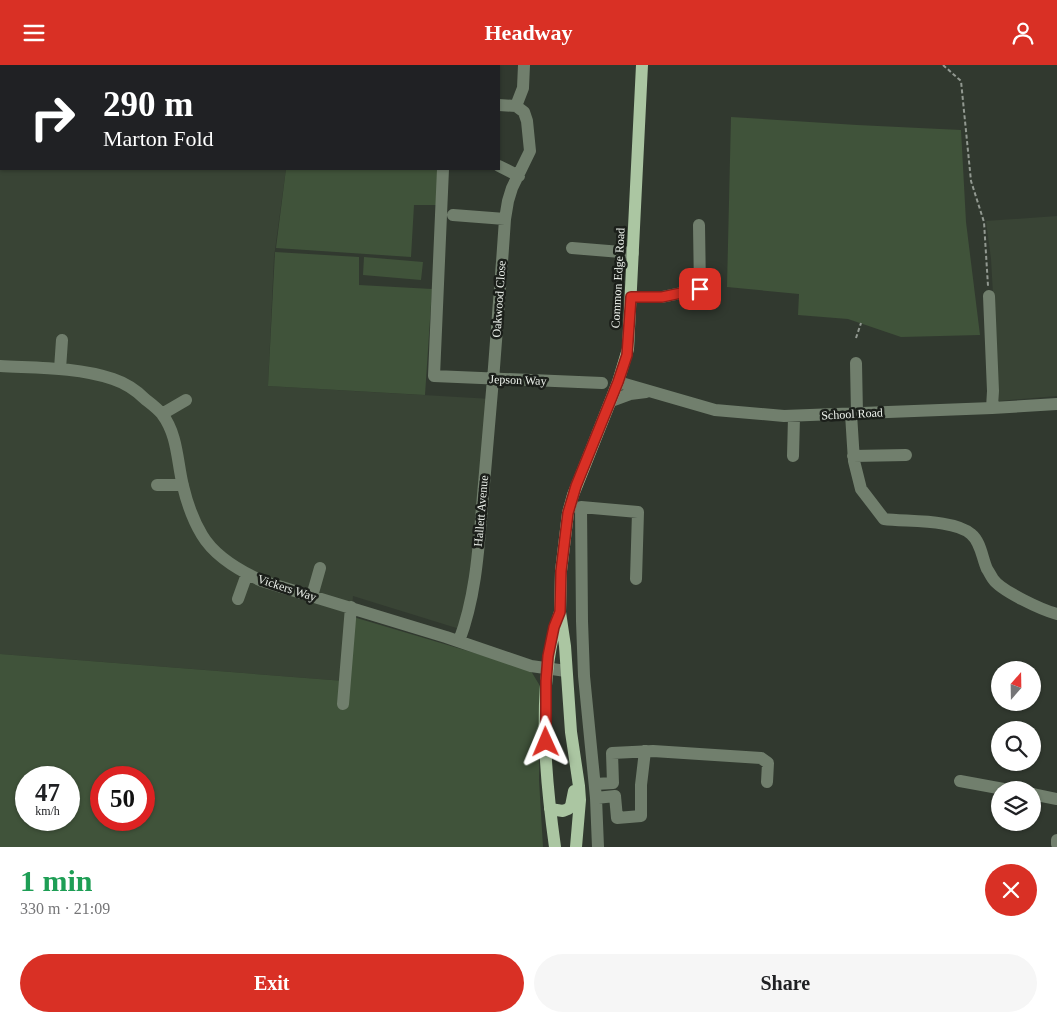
<!DOCTYPE html>
<html lang="en">
<head>
<meta charset="utf-8">
<style>
  body { margin:0; font-family:Georgia,serif; background:#f6f6f6; color:#202124; height:100vh; display:flex; flex-direction:column; font-size:19px; white-space:nowrap }
  * { box-sizing:border-box; margin:0 }
  p { font-size:16px; color:#757577 }
  .icon { flex:none; width:28px; height:28px; fill:none; stroke:currentColor; stroke-width:2; stroke-linecap:round; stroke-linejoin:round }
  .map { position:relative; height:782px; overflow:hidden }
  .panel { display:flex; flex-direction:column; background:#fff; flex:1 }
  .panel>* { flex:none }
  .top-card { position:absolute; left:0px; top:0px; width:500px; height:105px; box-shadow:0 1px 4px #0004; background:#202124; color:#fff; overflow:hidden }
  .needle { width:32px; rotate:20deg }
  .fabs { position:absolute; left:991px; top:596px; display:grid; gap:10px }
  .fabs a { display:grid; place-items:center; width:50px; height:50px; border-radius:50%; background:#fff; box-shadow:0 1px 4px #0004; font-size:25px }
  .speed { position:absolute; left:15px; top:701px; display:flex; gap:10px; font-size:25px; font-weight:700; text-align:center }
  .speed>* { display:grid; place-content:center; width:65px; height:65px; border-radius:50%; background:#fff; box-shadow:0 1px 4px #0004; line-height:1 }
  .speed small { font-size:12px; font-weight:400 }
  .speed .limit { border:8px solid #d22; background:#fff; color:#111 }
  .pin { position:absolute; display:grid; place-items:center; width:42px; height:42px; color:#fff; margin:-21px; border-radius:10px; box-shadow:0 2px 8px #0006 }
  .me { position:absolute; width:55px; margin:-28px; rotate:359deg; stroke-linejoin:round; filter:drop-shadow(0 0 4px #0008) }
  .turn { display:flex; align-items:center; gap:18px; height:105px; padding:0 20px; font-size:22px }
  .turn .icon { width:65px; height:65px; stroke-width:2.5 }
  .turn b { display:block; font-size:35px; line-height:42px }
  .round { display:grid; place-items:center; flex:none; width:52px; height:52px; border-radius:26px; background:#f6f6f6 }
  .overview { display:flex; align-items:center; justify-content:space-between; height:85px; padding:0 20px }
  h1 { font-size:30px; font-weight:700; line-height:38px; color:#1e9e55 }
  .button { display:flex; gap:10px; margin-top:auto; padding:10px 20px }
  .button a { flex:1; height:58px; border-radius:30px; background:#d93025; color:#fff; font-size:20px; font-weight:700; line-height:58px; text-align:center }
  .button a+a { background:#f6f6f6; color:#202124 }
  header { display:flex; justify-content:space-between; align-items:center; height:65px; padding:0 20px; background:#d93025; color:#fff; font-size:22px; font-weight:700 }
  .map>svg:first-child { display:block }
</style>
</head>
<body>
<header><svg class="icon" aria-label="menu" viewBox="0 0 24 24"><path d="M4 6h16M4 12h16M4 18h16"/></svg>Headway<svg class="icon" aria-label="person" viewBox="0 0 24 24"><circle cx="12" cy="8" r="4"/><path d="M4 21q1-7 8-7t8 7"/></svg></header>
<div class="map">
<svg width="1057" height="782" viewBox="0 0 1057 782">
  <rect width="100%" height="100%" fill="#31392f"/>
  <!-- built -->
  <path fill="#394435" d="M0 0H296L1 1V104H286L274 192 268 321 492 334 463 565 353 531 344 616 0 589Z
    M1057 151V331L999 336 991 194 986 156Z"/>
  <!-- green -->
  <path fill="#40533a" fill-rule="evenodd" d="M731 52 857 60 961 65 966 157 980 270 901 272 848 254 798 250 799 229 727 222Z
    M286 104H437V140H414L411 192 276 183Z
    M275 187 359 192V220L432 224 425 330 268 321Z
    M364 192 423 197 421 215 363 210Z
    M350 551 518 601 531 606 540 621 539 715 543 782H0V589L344 616ZM26 712H69V755H26ZM101 712H144V755H101Z"/>
  <g fill="none" stroke-linecap="round" stroke-linejoin="round">
    <!-- path -->
    <path stroke="#929991" stroke-width="2" stroke-dasharray="4 2.5" stroke-linecap="butt" d="M943 0 961 16 971 116 984 157 988 221
      M856 273 861 258"/>
    <!-- minor -->
    <path stroke="#717f6d" stroke-width="12" d="M447 1V0
      M499 40 516 41
      M499 101 519 111
      M443 104 434 311 602 318
      M453 150 505 154
      M572 183 633 188
      M989 231 993 326 992 343
      M631 232H662L700 224 699 160
      M856 298 857 349
      M0 301C37 303 77 302 113 314 125 318 136 325 145 334 150 338 157 343 162 349 178 370 177 397 183 421 187 438 193 455 202 470 215 492 240 506 262 516L446 572 531 601 566 606
      M60 304 62 275
      M618 317 715 345 784 351 992 343 1057 339
      M611 336 630 329 646 327
      M162 349 186 335
      M851 349 854 396 861 424 884 454C906 457 954 454 971 469 981 477 982 493 987 504 989 507 991 511 993 514 1001 526 1042 545 1057 549
      M793 391 794 352
      M853 391 906 390
      M157 420H183
      M312 531 320 503
      M238 534 247 509
      M459 576C478 526 479 472 484 419 492 331 499 243 505 154L508 136 512 123 530 86 527 56 524 47 516 41 523 23 524 0
      M343 639 351 542
      M960 716 1009 725
      M595 719 613 718 612 688 653 686 761 693 768 698 767 717
      M1032 729 1057 734
      M596 733 615 731 617 753 641 751V720L645 686
      M1057 775V779
      M598 782 596 733 584 611 582 556 581 442 638 447 636 514"/>
    <!-- major -->
    <path stroke="#abc6a2" stroke-width="12" d="M550 744 563 746 568 744 571 741 574 726
      M555 782C545 711 536 615 560 547
      M576 782 580 735 579 721 571 667 565 581 560 547 561 506 568 448 573 430 618 317 628 284 642 0"/>
  </g>
  <g fill="none" stroke-linecap="round" stroke-linejoin="round">
    <!-- route casing -->
    <g stroke="#8d1f18" stroke-width="12">
      <path id="route" d="M546 677V616L548 591 554 562 560 547 561 506 568 448 576 421 618 317 627 290 631 232H662L700 224"/>
    </g>
    <!-- route -->
    <use href="#route" stroke="#d93025" stroke-width="9"/>
  </g>
  <g text-anchor="middle" dominant-baseline="central" stroke-width="5" stroke-linejoin="round" paint-order="stroke">
    <!-- street labels -->
    <g font-size="12" fill="#edf2ec" stroke="#1b1f1a">
      <text transform="translate(618 213) rotate(-87)">Common Edge Road</text>
      <text transform="translate(499 234) rotate(-86)">Oakwood Close</text>
      <text transform="translate(518 315) rotate(2)">Jepson Way</text>
      <text transform="translate(852 349) rotate(-3)">School Road</text>
      <text transform="translate(481 446) rotate(-85)">Hallett Avenue</text>
      <text transform="translate(287 523) rotate(18)">Vickers Way</text>
    </g>
  </g>
</svg>
<div class="fabs">
<a><svg class="needle" viewBox="-14 -14 28 28"><path d="M0-13l5 13h-10z" fill="#e53935"/><path d="M0 13l5-13h-10z" fill="#757577"/></svg></a>
<a><svg class="icon" aria-label="search" viewBox="0 0 24 24"><circle cx="10" cy="10" r="6"/><path d="M15 15l6 6"/></svg></a>
<a><svg class="icon" aria-label="layers" viewBox="0 0 24 24"><path d="M12 4l9 5-9 5-9-5zM3 14l9 5 9-5"/></svg></a>
</div>
<div class="speed"><div>47<small>km/h</small></div><div class="limit">50</div></div>
<div class="pin" style="left:700px;top:224px;background:#d93025"><svg class="icon" aria-label="arrive" viewBox="0 0 24 24"><path d="M6 21V4h12l-3 4 3 4H6"/></svg></div>
<svg class="me" style="left:546px;top:677px" viewBox="-20 -20 40 40"><path d="M0-17L14 15 0 8-14 15z" fill="#d93025" stroke="#fff" stroke-width="4"/></svg>
<div class="top-card">
<div class="turn"><svg class="icon" aria-label="right" viewBox="0 0 24 24"><path d="M7 20v-9h11M14 6l5 5-5 5"/></svg><div><b>290 m</b>Marton Fold</div></div>
</div>
</div>
<section class="panel">
<div class="overview"><div><h1>1 min</h1><p>330 m · 21:09</p></div><a class="round" style="background:#d93025;color:#fff"><svg class="icon" aria-label="close" viewBox="0 0 24 24"><path d="M6 6l12 12M18 6L6 18"/></svg></a></div>
<div class="button"><a>Exit</a><a>Share</a></div>
</section>
</body>
</html>
